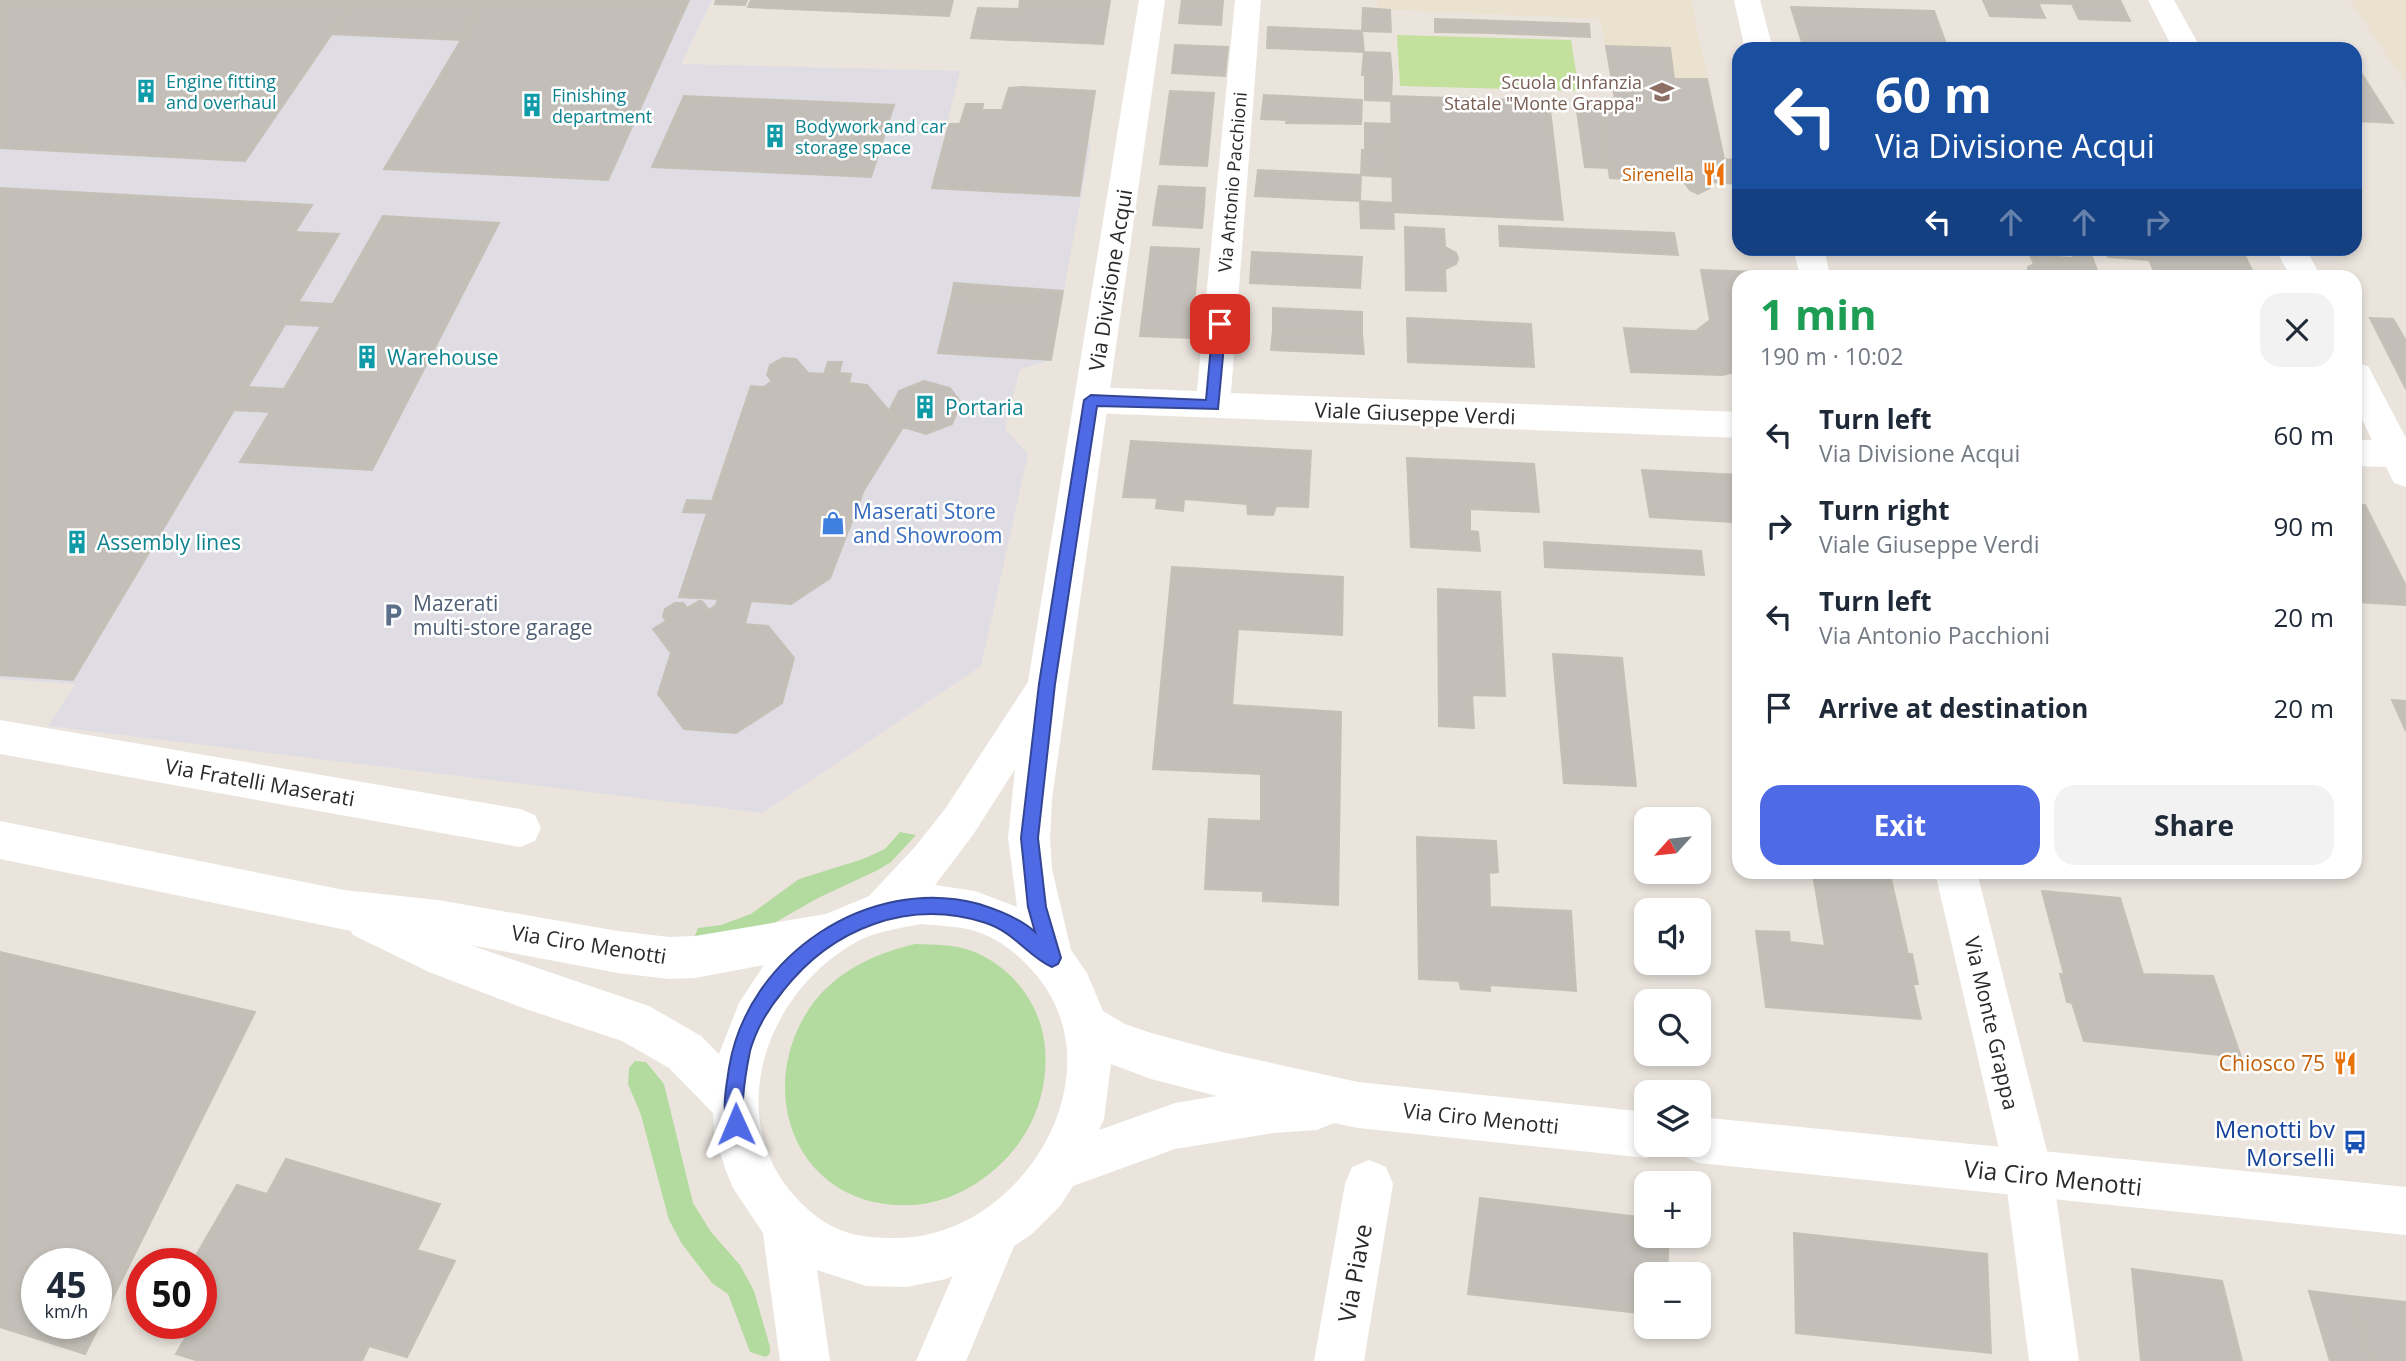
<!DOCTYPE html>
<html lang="en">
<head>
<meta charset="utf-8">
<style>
  body { margin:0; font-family:"Open Sans",sans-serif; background:#f2f2f3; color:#1f2937; height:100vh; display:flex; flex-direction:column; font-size:26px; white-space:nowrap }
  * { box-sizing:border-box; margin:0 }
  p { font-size:23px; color:#747a83 }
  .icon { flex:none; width:38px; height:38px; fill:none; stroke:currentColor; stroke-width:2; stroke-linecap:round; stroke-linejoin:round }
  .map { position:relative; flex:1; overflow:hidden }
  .details { position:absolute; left:1732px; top:270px; width:630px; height:609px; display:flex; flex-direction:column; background:#fff; border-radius:21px; box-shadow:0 4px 10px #0003 }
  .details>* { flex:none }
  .hud { position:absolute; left:1732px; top:42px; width:630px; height:214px; border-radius:21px; box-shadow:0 4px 10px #0003; background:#1a4fa0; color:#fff; overflow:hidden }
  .needle { width:46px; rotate:243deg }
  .controls { position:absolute; left:1634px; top:807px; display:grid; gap:14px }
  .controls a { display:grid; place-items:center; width:77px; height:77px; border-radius:14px; background:#fff; box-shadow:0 4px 10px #0003; font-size:35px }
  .speed { position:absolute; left:21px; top:1248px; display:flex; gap:14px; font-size:35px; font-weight:700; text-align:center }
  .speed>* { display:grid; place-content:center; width:91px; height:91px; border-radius:50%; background:#fff; box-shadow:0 4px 10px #0003; line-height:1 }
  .speed small { font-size:18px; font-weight:400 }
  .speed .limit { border:10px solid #d22; background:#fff; color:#111 }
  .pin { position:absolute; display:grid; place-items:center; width:60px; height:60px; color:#fff; margin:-30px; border-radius:14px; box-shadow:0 4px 10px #0006 }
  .me { position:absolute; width:77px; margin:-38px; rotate:359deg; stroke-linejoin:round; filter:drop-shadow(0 0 5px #0008) }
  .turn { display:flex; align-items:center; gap:24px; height:147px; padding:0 28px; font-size:32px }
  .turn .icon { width:91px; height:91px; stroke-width:2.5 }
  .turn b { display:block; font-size:49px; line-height:60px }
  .lanes { display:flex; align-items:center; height:66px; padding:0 28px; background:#0003; justify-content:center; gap:35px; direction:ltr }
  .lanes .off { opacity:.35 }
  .round { display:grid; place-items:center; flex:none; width:74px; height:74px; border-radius:21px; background:#f2f2f3 }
  .summary { display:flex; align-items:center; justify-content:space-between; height:119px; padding:0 28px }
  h1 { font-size:42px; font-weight:700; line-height:52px; color:#1e9e55 }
  .cta { display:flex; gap:14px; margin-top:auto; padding:14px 28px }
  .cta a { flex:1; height:80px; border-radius:21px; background:#4f6ae5; color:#fff; font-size:28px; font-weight:700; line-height:80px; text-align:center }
  .cta a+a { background:#f2f2f3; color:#1f2937 }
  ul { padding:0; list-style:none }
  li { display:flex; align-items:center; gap:21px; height:91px; padding:0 28px }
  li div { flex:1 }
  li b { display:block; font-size:26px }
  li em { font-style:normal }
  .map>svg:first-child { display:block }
</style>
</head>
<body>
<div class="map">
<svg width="2406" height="1361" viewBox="0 0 2406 1361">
  <rect width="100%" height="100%" fill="#eae4dd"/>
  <!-- industrial -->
  <path fill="#dfdde3" d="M0 0H712L681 64 960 71 943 140 1091 143 1051 360 1020 369 1005 429 1028 454 981 666 762 813 48 726 76 684 0 679Z"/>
  <!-- education -->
  <path fill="#eae1ce" d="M1377 0H1691L1724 159 1733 160 1739 184 1711 182 1710 188 1698 194 1690 190 1683 181 1610 178 1608 168 1585 167 1576 104 1616 105 1600 19 1377 9Z
    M2350 0H2406V84Z"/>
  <!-- green -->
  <path fill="#b3db9f" d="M900 832 916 835 891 862 878 870 818 898 769 926 692 943 698 928 721 925 751 914 799 879 863 859 885 849Z
    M915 944C934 945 954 944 972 951 1012 966 1042 1006 1045 1048 1049 1094 1030 1140 994 1170 968 1192 937 1206 903 1205 797 1205 754 1092 809 1009 834 972 873 954 915 944Z
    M635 1061 646 1062 664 1084 693 1203 711 1232 740 1265 754 1291 770 1347V1353L766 1357 750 1352 728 1294 712 1283 682 1244 669 1220 641 1115 628 1084 629 1068Z"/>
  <!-- pitch -->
  <path fill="#c3e19c" d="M1397 35 1571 40 1579 91 1400 86Z"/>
  <!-- building -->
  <path fill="#c3bfb8" stroke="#c5c0b7" stroke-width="2" fill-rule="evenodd" d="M0 0H355L245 161 0 148Z
    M355 0H485L461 40 332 34Z
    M485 0H689L608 180 384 169Z
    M716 0H747L745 5 715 4Z
    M751 0H953L949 16 748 7Z
    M1020 0H1110L1103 44 971 38 978 8 1019 9Z
    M1182 0H1223L1221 25 1179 23Z
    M1983 0H2120L2130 21 2079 19 2072 4 2038 3 2045 18 1990 16Z
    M1791 7 1934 11 1948 49H1804Z
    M1363 8 1390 10 1391 32 1362 31Z
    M1435 19 1503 21 1504 26H1492L1491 33 1435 32Z
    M1503 21 1589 24 1590 37 1491 33 1492 26H1504Z
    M1268 27 1362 31 1364 52 1267 48Z
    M1175 45 1228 47 1225 76 1172 73Z
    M1606 46 1670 48 1674 79H1707L1724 159 1733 160 1740 184 1711 182 1710 188 1698 194 1690 190 1683 181 1610 178 1598 104 1616 105Z
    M1364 52 1390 53 1392 76 1362 75Z
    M2356 70 2360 71 2393 123 2356 121Z
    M1365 75 1392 76 1391 101 1365 100Z
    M1021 87 1095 91 1079 196 932 188 949 124H960L966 104H983L982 110H1002L1009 88Z
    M1170 91 1214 93 1207 166 1160 164Z
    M1264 95 1362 100 1361 124 1286 123 1287 120 1261 119Z
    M684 96 894 105 871 177 652 167Z
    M1391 96 1549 101 1563 220 1393 212Z
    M1576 104H1598L1608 168 1585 167Z
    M1365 123 1392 124V151L1365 150Z
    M1362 150 1392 151V177L1361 175Z
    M1258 170 1361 175 1360 201 1255 196Z
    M1159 186 1205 188 1204 206 1156 204Z
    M0 188 312 205 295 232 339 234 73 680 0 675Z
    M1360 201 1393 203 1394 229 1361 228Z
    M1156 204 1204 206 1202 228 1153 225Z
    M383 216 499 223 372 470 240 462 270 412 234 410 248 387 284 389 321 326 285 324 299 302 333 304Z
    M1499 226 1674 233 1678 255 1500 246Z
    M1405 227 1444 229 1445 247 1456 253 1458 259 1456 264 1445 269 1446 291 1406 290Z
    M1151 247 1199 249 1191 338 1140 336Z
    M2051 248H2089L2091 254 2053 253Z
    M2105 248H2241L2255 276 2163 275 2161 271H2154L2149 260 2108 257Z
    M1252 252 1362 257 1360 288 1250 283Z
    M2072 254H2091L2099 276H2080Z
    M2030 255 2072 258 2080 276H2035L2028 271V267L2034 264Z
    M1701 270 1761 272 1762 276H1740V371L1722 375 1631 372 1624 328 1696 331 1710 320Z
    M954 283 1036 289 1033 299 952 294Z
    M1036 289 1063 291 1051 360 938 353 952 294 1033 299Z
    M1273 308 1362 312V335L1273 330Z
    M1407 318 1531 324 1534 367 1408 362Z
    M2370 318 2393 319 2406 341V389Z
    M1273 330 1362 335 1364 354 1271 350Z
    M783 358 796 359 808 373 824 374 828 362H842L839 373 851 374 849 383 867 385 903 427 864 490 830 578 791 604 751 601 745 624 768 626 794 658 782 703 736 733 684 729 658 694 671 653 653 629 666 621 663 616 665 609 675 603H683L687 608 701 600 709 610 716 605 718 599 679 597 707 513 683 512 687 500 712 501 751 386 764 387 772 381 767 375 770 365Z
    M924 381 950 388 961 403 952 424 926 434 903 427 889 411 899 391Z
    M1131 441 1311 451 1308 507 1276 506 1273 515 1248 514 1247 504 1184 499 1183 511 1156 508 1157 498 1123 497Z
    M1407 458 1534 464 1539 512 1470 509V531L1478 532 1480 551 1411 547Z
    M1642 470 1740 475V527L1732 522 1650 517Z
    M2356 505H2365L2406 586V605L2356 602Z
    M1544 542 1701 551 1704 575 1545 567Z
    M1172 567 1343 577 1342 635 1238 629 1232 705 1341 712 1338 905 1263 901V891L1205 889 1209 819 1261 821V774L1153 769Z
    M1438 589 1500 592 1505 696 1472 695 1474 728 1439 726Z
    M1553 654 1622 658 1636 786 1564 783Z
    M2392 700 2406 701V731Z
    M1417 837 1496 841 1498 872 1489 873 1490 907 1571 911 1576 991 1490 985V991L1461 989 1459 981 1419 979Z
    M1813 874 1891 879 1908 954H1912L1918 984H1913L1921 1019 1766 1007 1756 931 1789 932 1790 942 1825 946Z
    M2042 891 2120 898 2143 974 2213 976 2241 1057 2084 1041 2072 1003 2067 1002 2060 974H2064Z
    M0 952 255 1012 85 1354 0 1327ZM37 1264H96V1323H37Z
    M286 1159 440 1204 417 1250 455 1261 407 1357 369 1346 362 1361H199L176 1354 194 1323H201V1264H191L237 1185 267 1194Z
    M1480 1198 1647 1218V1236H1669L1667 1274H1647V1314L1468 1294Z
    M1794 1233 1987 1254 1991 1353 1796 1333Z
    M2132 1269 2222 1281 2242 1361H2141Z
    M2309 1291 2350 1296 2371 1361H2330Z
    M2350 1296 2406 1302V1361H2371Z"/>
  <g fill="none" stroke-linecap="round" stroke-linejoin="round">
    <!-- minor -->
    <path fill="#fff" fill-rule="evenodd" d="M1235 0H1261L1231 393 1740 412V438L1091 413 1079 409 1074 400 1079 391 1091 387 1197 391Z
      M1734 0H1760L1773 49H1745Z
      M2148 0H2174L2201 49H2173Z
      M1793 248H1824L1830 276H1800Z
      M2275 248H2306L2320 276H2290Z
      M2356 363 2368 366 2406 438V487L2394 483 2386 467 2356 466V440H2372L2356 407Z
      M0 720 520 809 535 815 541 828 535 841 520 847 0 754Z
      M1935 872H1977L2053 1175 2079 1361H2029L2005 1175Z
      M1369 1160 1386 1167 1393 1184 1364 1361H1314L1345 1184 1352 1167Z"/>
    <!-- tertiary -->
    <path fill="#fff" fill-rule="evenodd" d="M996 1208 1013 1215 1020 1232 966 1361H916L979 1215Z"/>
    <!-- secondary -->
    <path fill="#fff" fill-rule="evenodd" d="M1139 0H1165L1052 799 1050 838 1052 869 1071 950 1087 973 1103 1011 1125 1024 1151 1033 1226 1053 1358 1082 1647 1112V1144H1666L1663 1151 1647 1158 1358 1128 1334 1123 1317 1130 1273 1133 1175 1149 1073 1186 1060 1206 1032 1234 999 1256 946 1279 907 1287 866 1286 817 1270 830 1361H780L763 1233 733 1188 726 1171 714 1134 713 1113 669 1068 622 1041 526 1009 429 972 353 935 351 931 0 859V821L344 890 438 900 618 931 669 937 695 936 826 914 869 896 914 848 945 809 1028 682ZM1015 769 1008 838 1017 907 975 891 935 885 973 835ZM921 924C942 926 964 926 983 934 1001 941 1017 954 1030 968 1125 1068 1023 1239 895 1238 864 1238 841 1235 816 1216 715 1138 758 994 860 940 878 931 901 928 921 924ZM470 945 618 973 669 979 695 978 764 965 739 1003 719 1054 701 1036 649 1006ZM1111 1064 1151 1079 1217 1096 1175 1103 1099 1130 1104 1119Z
      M1699 1117 2406 1187V1235L1699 1163 1683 1156 1678 1144H1699Z"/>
  </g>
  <!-- route -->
  <path fill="#4f6ae5" stroke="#334595" stroke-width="2" d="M1220 319 1226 324 1218 409 1097 406 1055 684 1038 838 1046 907 1061 958 1058 964 1052 967C1030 958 1014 932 986 923 909 898 832 928 783 991 769 1008 756 1029 750 1051 747 1066 744 1084 743 1099 743 1110 747 1120 743 1130L736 1133 729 1130C721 1110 726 1089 729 1068 747 956 869 874 979 904 998 910 1020 918 1035 932L1028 907 1021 838 1039 684 1084 400 1091 395 1206 400 1213 324Z"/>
  <!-- icons -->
  <defs>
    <g id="building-bare" transform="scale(1.89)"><path d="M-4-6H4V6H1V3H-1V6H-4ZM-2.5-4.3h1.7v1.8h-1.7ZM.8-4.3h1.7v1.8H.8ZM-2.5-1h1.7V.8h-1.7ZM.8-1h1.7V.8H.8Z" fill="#0f9aa8" stroke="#fff" stroke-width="2.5" paint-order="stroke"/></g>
    <g id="school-bare" transform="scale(1.89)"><path d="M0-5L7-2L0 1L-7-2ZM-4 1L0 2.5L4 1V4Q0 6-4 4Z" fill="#8d6e63" stroke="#fff" stroke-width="2.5" paint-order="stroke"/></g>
    <g id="restaurant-bare" transform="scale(1.89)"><path d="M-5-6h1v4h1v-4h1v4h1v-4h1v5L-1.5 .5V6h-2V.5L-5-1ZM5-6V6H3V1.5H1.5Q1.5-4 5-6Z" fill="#e8710a" stroke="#fff" stroke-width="2.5" paint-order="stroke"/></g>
    <g id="shop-bare" transform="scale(1.89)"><path d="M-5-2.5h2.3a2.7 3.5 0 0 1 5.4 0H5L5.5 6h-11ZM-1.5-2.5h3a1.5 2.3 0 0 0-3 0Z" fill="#3f7fe0" stroke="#fff" stroke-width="2.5" paint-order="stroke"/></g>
    <g id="parking-bare" transform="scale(1.89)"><path d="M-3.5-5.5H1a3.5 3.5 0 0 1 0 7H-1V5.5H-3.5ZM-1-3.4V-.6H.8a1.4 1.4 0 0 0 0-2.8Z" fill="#5c6f8a" stroke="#fff" stroke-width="2.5" paint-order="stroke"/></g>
    <g id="bus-bare" transform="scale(1.89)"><path d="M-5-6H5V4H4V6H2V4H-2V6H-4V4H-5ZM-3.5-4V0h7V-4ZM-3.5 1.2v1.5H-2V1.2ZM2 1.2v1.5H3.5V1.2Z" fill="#1a4fb4" stroke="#fff" stroke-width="2.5" paint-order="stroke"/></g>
  </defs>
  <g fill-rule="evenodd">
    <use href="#building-bare" x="146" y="91"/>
    <use href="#school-bare" x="1662" y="92"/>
    <use href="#building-bare" x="532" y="105"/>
    <use href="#building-bare" x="775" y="136"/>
    <use href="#restaurant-bare" x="1714" y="174"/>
    <use href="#building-bare" x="367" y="357"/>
    <use href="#building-bare" x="925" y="407"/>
    <use href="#shop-bare" x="833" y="523"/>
    <use href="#building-bare" x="77" y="542"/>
    <use href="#parking-bare" x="393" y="615"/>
    <use href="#restaurant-bare" x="2345" y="1063"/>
    <use href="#bus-bare" x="2355" y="1142"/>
  </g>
  <g text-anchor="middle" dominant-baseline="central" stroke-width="5" stroke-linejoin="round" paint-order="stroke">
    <!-- far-culture labels -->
    <g font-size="18" fill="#0d838f" stroke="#fff" text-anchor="start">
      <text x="166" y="81">Engine fitting<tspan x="166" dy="21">and overhaul</tspan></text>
      <text x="552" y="95">Finishing<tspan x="552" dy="21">department</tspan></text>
      <text x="795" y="126">Bodywork and car<tspan x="795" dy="21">storage space</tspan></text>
    </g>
    <!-- far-education labels -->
    <g font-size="18" fill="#785e54" stroke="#fff" text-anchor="end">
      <text x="1642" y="82">Scuola d'Infanzia<tspan x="1642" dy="21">Statale "Monte Grappa"</tspan></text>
    </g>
    <!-- far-food labels -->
    <g font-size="18" fill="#c56008" stroke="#fff" text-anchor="end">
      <text x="1694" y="174">Sirenella</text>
    </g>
    <!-- far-street labels -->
    <g font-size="18" fill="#2a2a2a" stroke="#fff">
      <text transform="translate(1232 182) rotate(-85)">Via Antonio Pacchioni</text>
    </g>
    <!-- street labels -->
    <g font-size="21" fill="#2a2a2a" stroke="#fff">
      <text transform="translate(1110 280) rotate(-81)">Via Divisione Acqui</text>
      <text transform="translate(1415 413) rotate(2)">Viale Giuseppe Verdi</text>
      <text transform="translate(260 782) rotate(10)">Via Fratelli Maserati</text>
      <text transform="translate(589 944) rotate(9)">Via Ciro Menotti</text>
      <text transform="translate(1992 1023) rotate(77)">Via Monte Grappa</text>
      <text transform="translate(1481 1118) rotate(6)">Via Ciro Menotti</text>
    </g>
    <!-- culture labels -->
    <g font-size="21" fill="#0d838f" stroke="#fff" text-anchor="start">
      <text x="387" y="357">Warehouse</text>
      <text x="945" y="407">Portaria</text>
      <text x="97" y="542">Assembly lines</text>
    </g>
    <!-- shop labels -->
    <g font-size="21" fill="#366cbe" stroke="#fff" text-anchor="start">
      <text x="853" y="511">Maserati Store<tspan x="853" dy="24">and Showroom</tspan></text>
    </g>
    <!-- service labels -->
    <g font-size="21" fill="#4e5e75" stroke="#fff" text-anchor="start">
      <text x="413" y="603">Mazerati<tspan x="413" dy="24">multi-store garage</tspan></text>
    </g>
    <!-- food labels -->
    <g font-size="21" fill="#c56008" stroke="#fff" text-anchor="end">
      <text x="2325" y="1063">Chiosco 75</text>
    </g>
    <!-- near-transit labels -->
    <g font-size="24" fill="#164399" stroke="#fff" text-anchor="end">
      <text x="2335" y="1128">Menotti bv<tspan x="2335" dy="28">Morselli</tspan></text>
    </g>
    <!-- near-street labels -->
    <g font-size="24" fill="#2a2a2a" stroke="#fff">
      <text transform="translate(2053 1177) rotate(6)">Via Ciro Menotti</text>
      <text transform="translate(1354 1273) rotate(-80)">Via Piave</text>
    </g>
  </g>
</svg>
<div class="controls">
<a><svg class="needle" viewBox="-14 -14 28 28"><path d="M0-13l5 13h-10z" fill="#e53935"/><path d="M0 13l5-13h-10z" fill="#747a83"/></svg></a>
<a><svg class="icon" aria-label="sound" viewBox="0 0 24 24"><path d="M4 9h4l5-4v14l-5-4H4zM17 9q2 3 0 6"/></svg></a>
<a><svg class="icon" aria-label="search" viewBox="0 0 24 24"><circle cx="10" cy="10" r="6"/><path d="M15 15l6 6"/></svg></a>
<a><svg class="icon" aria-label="layers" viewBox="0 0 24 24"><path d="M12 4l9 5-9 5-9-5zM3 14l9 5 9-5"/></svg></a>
<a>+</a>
<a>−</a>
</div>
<div class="speed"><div>45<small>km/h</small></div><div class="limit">50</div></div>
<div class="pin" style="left:1220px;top:324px;background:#d93025"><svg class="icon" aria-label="arrive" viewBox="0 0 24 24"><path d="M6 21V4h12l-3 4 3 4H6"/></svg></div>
<svg class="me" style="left:736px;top:1124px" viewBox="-20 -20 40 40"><path d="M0-17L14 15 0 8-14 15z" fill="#4f6ae5" stroke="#fff" stroke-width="4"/></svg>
<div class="hud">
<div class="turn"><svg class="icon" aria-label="left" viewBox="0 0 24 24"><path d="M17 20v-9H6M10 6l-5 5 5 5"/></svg><div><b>60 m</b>Via Divisione Acqui</div></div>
<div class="lanes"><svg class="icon" aria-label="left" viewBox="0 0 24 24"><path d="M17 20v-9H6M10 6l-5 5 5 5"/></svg><svg class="icon off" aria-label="ahead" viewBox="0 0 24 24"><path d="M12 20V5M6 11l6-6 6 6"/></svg><svg class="icon off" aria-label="ahead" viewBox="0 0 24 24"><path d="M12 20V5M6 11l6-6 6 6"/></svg><svg class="icon off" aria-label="right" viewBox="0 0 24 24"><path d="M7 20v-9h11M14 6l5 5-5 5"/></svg></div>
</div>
<section class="details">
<div class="summary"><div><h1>1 min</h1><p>190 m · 10:02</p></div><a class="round"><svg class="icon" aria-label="close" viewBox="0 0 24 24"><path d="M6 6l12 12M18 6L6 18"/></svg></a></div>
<ul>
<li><svg class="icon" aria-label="left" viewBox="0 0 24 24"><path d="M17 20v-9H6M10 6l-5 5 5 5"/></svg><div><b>Turn left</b><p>Via Divisione Acqui</p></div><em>60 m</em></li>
<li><svg class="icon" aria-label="right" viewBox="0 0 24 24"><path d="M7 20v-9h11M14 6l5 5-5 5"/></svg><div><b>Turn right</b><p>Viale Giuseppe Verdi</p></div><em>90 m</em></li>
<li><svg class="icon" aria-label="left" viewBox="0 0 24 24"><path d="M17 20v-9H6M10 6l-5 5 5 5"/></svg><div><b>Turn left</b><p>Via Antonio Pacchioni</p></div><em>20 m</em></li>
<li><svg class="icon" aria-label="arrive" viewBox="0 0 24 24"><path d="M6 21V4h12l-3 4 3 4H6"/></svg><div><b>Arrive at destination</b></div><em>20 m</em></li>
</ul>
<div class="cta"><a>Exit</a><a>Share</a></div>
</section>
</div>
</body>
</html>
